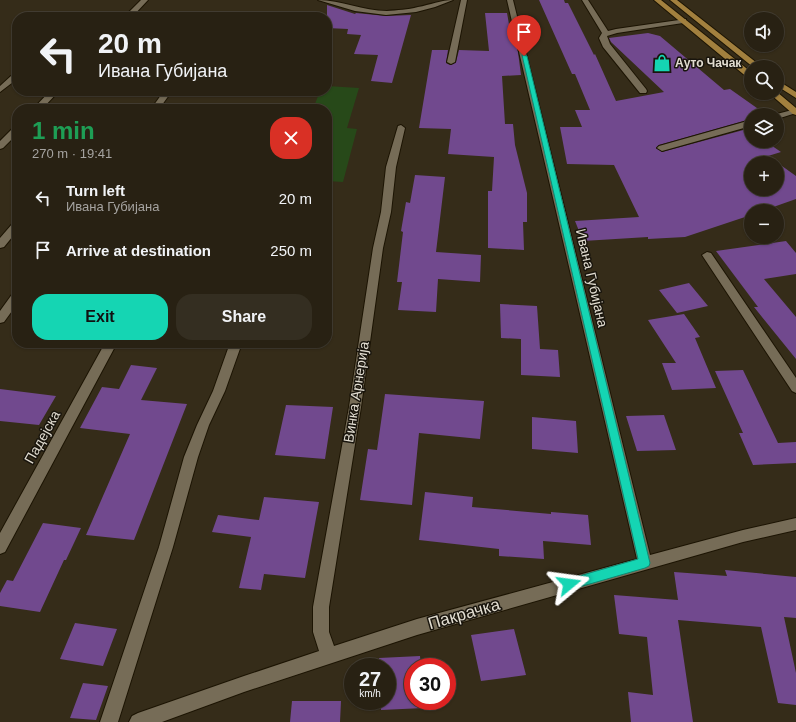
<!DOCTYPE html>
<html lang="en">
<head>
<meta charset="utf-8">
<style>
  body { margin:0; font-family:Helvetica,sans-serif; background:#342e21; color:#f1f3f6; height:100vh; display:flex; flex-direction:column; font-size:15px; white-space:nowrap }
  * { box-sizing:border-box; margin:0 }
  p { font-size:13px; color:#a5a3a0 }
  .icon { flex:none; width:22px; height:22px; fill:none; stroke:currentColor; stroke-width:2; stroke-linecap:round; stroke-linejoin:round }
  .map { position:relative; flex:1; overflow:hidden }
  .sheet { position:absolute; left:12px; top:104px; width:320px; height:244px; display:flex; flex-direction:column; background:#282113; border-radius:16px; box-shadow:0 1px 3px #0004,0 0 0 1px #443e33 }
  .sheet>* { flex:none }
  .banner { position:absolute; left:12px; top:12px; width:320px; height:84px; border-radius:16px; box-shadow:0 1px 3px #0004,0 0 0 1px #443e33; background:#282113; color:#f1f3f6; overflow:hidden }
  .buttons { position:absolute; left:744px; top:12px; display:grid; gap:8px }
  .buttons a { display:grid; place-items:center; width:40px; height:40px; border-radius:50%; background:#282113; box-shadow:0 1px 3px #0004,0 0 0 1px #443e33; font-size:20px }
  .speed { position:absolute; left:344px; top:658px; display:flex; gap:8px; font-size:20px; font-weight:700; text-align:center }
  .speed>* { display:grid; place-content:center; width:52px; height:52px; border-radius:50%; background:#282113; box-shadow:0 1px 3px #0004,0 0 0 1px #443e33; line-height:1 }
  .speed small { font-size:10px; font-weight:400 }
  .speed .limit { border:6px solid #d22; background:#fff; color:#111 }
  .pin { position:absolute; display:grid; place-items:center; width:34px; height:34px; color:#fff; margin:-41px -17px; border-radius:50% 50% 50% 0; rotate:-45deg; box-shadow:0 0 4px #0007 }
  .pin .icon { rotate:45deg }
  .me { position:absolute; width:44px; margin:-22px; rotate:74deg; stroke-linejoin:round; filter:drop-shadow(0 0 3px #0008) }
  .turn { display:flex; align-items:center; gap:14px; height:84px; padding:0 20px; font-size:18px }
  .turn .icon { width:52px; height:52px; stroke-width:2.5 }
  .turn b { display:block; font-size:28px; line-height:34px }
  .round { display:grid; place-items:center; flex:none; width:42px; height:42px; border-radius:16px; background:#342e21 }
  .summary { display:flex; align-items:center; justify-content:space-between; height:68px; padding:0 20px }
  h1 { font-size:24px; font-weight:700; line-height:30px; color:#1e9e55 }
  .primary-button { display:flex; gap:8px; margin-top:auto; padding:8px 20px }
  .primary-button a { flex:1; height:46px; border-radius:16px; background:#15d5b3; color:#111; font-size:16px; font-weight:700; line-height:46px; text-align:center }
  .primary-button a+a { background:#342e21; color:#f1f3f6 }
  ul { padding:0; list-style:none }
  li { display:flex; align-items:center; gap:12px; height:52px; padding:0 20px }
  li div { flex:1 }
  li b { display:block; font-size:15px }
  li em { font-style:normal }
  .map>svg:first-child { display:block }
</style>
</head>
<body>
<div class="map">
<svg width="796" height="722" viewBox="0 0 796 722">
  <rect width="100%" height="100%" fill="#352c19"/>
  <!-- green -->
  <path fill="#274919" d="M327 86 359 88 347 128 357 129 343 182 327 181V109H313L320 91H327Z"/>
  <!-- building -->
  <path fill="#71498e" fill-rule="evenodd" d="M539 0H564L565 3H568L594 55 595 54 616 101 664 92 611 42 609 38 648 33 660 36 724 90 730 89 767 115H751V119L659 145 656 148 662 152 747 129 751 132V141H765L781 152 768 156 796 176V199L762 211H751V215L685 237 648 239V237L583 241 575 221 639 217 614 165 567 164 560 127H582L575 110H590L575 74H572ZM751 163H777V189H751Z
    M327 5 355 14 356 13 386 16 411 15 392 83 371 81 378 55 354 54 361 35 347 34 348 29 327 28Z
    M485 13H507L512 41H515L518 52 521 75 502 76 505 124H513L515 145 527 193V222H523L524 250 488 248V191H492L494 157 448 154 451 129 419 128 432 50H448L446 63 450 65 456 62 459 50 489 51Z
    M415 175 445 177 436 252 481 255 480 282 438 279 436 312 398 310 402 282H397L403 232 401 231 406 202 410 203Z
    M786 241 796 253V274L764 279 796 317V359L754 307H758L716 251Z
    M689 283 708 306 677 313 659 290Z
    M500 304 537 306 540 349 558 350 560 377 521 375V339L501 338Z
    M684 314 700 337 695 338 716 388 672 390 662 363H676L648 320Z
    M131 365 157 368 141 400 187 404 134 540 86 535 130 434 80 428 102 387 119 389Z
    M743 370 778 443 796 442V463L753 465 739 433H743L715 371Z
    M0 389 56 396 39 425 0 421Z
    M385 394 484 401 480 439 419 433 412 505 360 500 368 449 377 450Z
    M286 405 333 407 325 459 275 455Z
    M664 415 676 450 637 451 626 416Z
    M532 417 576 421 578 453 532 449Z
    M425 492 473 497 472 507 551 514V512L588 515 591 545 543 541 544 559 499 556V549L419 540Z
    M264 497 319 502 305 578 264 574 261 590 239 588 251 537 212 532 218 515 259 520Z
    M43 523 81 528 66 560H64L40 612 0 606V593L7 580 13 581Z
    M725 570 796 577V618L784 617 796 673V705L778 703 761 627 678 620 693 722H631L628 692 653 695 647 637 619 634 614 595 678 600 674 572 727 576Z
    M75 623 117 629 103 666 60 659Z
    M514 629 526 675 481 681 471 635Z
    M420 656 421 667H413V701H424V708L381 710V701H387V667H379V658Z
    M83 683 108 686 96 720 70 718Z
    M292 701H341L340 722H290Z"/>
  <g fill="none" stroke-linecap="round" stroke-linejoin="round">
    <!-- minor casing -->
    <g stroke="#1c1403" stroke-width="2">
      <path id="minor" d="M141 0H148L132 17H124Z
        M318 0C341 0 363 11 387 11 397 10 408 10 418 7 430 5 441 0 453 0L435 7 416 12 386 15 355 11Z
        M461 0H467L455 62 451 64 447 62Z
        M507 0H513L650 555 743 530 796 518V530L743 542 417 635 244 692 162 722H129L132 716 138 713 244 676 319 651 313 632V607L349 407 373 248 381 212 386 167 398 126 401 125 405 128 396 167 391 212 383 248 361 407 329 607V632L334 646 417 619 637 559Z
        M582 0H588L608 31 616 29 686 19V23H683L617 33 607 36 610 44 646 89 647 91 646 93H640L603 47 599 38 602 33Z
        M11 76H17V79L0 92V86Z
        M50 91H59L42 109H33Z
        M164 91H172L159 109H151Z
        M796 109V113L777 119V115H773Z
        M751 120V126L662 151 657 148 659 146Z
        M17 126V134L3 148 0 149V141L14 127Z
        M17 222V231L4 247 0 248V238L13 223Z
        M707 252 711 253 796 378V393L792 391 702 255Z
        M17 292V304L4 322 0 323V311L13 293Z
        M105 343H117L5 552 0 554V533Z
        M230 343H242L225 391 209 425 198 457 173 547 118 722H100L159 547 184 457 197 425 213 391Z"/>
    </g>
    <!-- major casing -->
    <g stroke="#1c1403" stroke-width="2">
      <path id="major" d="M654 0H661L751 72V78H748Z
        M670 0H677L762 67H753Z
        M777 80 796 92V98L777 86Z
        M777 92 796 108V115L793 114 769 93Z"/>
    </g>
    <!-- minor -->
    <use href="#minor" fill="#766c57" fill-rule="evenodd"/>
    <!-- major -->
    <use href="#major" fill="#a2803e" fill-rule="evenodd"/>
  </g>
  <!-- route -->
  <path fill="#15d5b3" stroke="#0e8a74" d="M522 55 527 56 650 563 649 566 645 568 569 590 565 588 563 584 565 580 638 559Z"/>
  <!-- icons -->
  <defs>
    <g id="shop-bare" transform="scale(1.38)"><path d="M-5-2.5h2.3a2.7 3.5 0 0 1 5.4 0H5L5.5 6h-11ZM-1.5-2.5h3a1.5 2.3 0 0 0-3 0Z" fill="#15d5b3" stroke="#19150d" stroke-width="2.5" paint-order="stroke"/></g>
  </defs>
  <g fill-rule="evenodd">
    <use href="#shop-bare" x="662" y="63"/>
  </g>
  <g text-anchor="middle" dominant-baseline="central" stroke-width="3" stroke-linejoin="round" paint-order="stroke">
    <!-- far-poi labels -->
    <g font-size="12" font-weight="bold" fill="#e2ddd1" stroke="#19150d" text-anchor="start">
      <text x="675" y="63">Ауто Чачак</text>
    </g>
    <!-- street labels -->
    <g font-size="14" fill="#e2ddd1" stroke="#19150d">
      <text transform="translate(592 278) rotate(77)">Ивана Губијана</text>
      <text transform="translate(356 392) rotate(-81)">Винка Арнерија</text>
      <text transform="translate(42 437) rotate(-61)">Падејска</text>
    </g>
    <!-- near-street labels -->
    <g font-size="17" fill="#e2ddd1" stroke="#19150d">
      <text transform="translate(464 614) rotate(-16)">Пакрачка</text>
    </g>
  </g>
</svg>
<div class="buttons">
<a><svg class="icon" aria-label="sound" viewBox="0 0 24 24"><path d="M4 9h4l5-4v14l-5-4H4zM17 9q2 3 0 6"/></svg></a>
<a><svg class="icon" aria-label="search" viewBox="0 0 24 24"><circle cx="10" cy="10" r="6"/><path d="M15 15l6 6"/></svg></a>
<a><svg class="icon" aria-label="layers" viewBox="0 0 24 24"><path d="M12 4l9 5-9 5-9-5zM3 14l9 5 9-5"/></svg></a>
<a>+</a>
<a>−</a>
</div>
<div class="speed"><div>27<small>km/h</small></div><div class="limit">30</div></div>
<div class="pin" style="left:524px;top:56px;background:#d93025"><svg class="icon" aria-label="arrive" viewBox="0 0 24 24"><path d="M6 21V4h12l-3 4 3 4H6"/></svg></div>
<svg class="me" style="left:569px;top:584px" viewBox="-20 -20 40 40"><path d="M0-17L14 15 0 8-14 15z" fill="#15d5b3" stroke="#fff" stroke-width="4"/></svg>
<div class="banner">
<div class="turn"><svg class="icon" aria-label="left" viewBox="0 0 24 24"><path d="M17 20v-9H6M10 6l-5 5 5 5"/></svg><div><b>20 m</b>Ивана Губијана</div></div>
</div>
<section class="sheet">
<div class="summary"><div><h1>1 min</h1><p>270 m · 19:41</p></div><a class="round" style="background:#d93025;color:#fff"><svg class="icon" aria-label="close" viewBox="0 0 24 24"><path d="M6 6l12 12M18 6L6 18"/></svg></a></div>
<ul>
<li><svg class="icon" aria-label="left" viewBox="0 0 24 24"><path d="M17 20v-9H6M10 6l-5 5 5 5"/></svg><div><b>Turn left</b><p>Ивана Губијана</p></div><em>20 m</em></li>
<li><svg class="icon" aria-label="arrive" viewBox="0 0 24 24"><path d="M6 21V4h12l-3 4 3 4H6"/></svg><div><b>Arrive at destination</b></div><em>250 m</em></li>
</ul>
<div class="primary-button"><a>Exit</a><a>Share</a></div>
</section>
</div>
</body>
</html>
